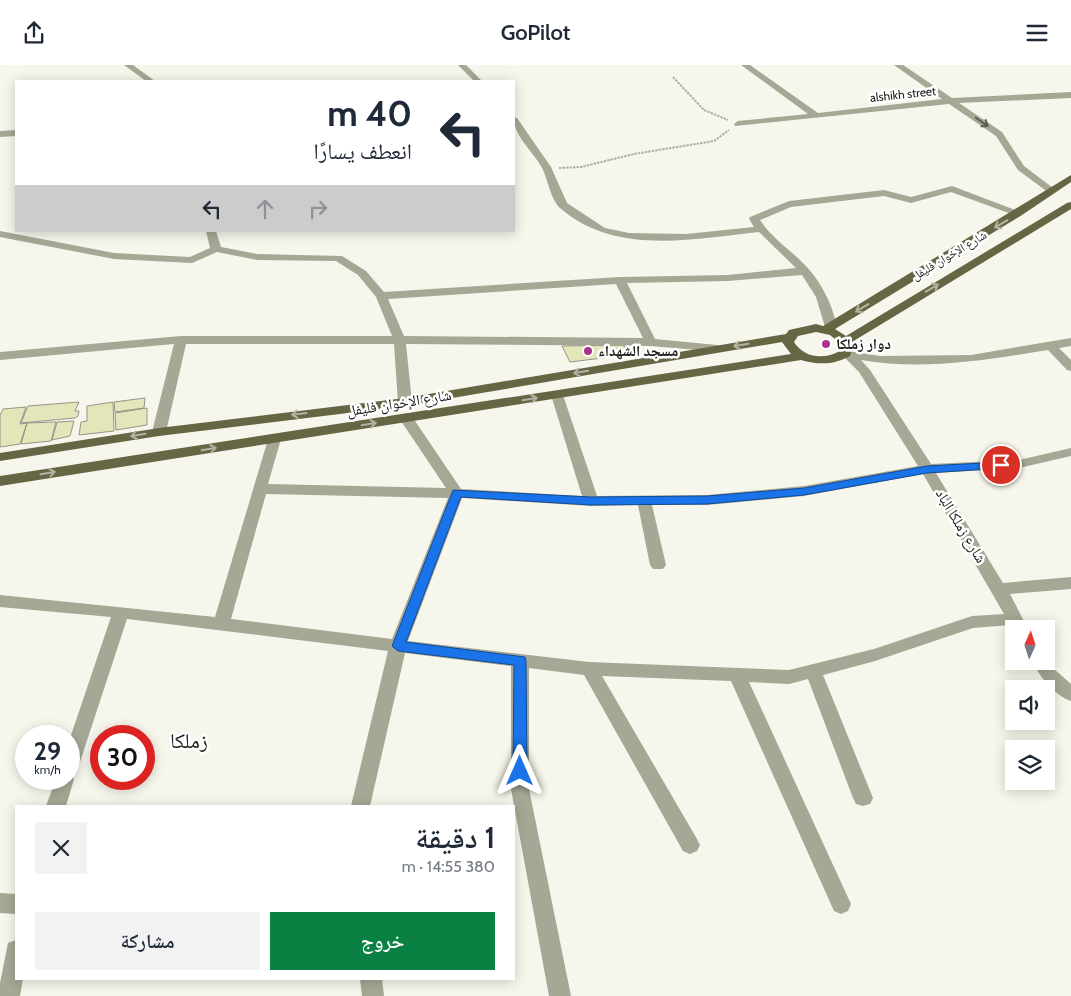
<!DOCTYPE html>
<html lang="ar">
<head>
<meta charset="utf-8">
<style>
  body { margin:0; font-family:Cabin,"Noto Naskh Arabic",sans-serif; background:#f2f2f3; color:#1f2937; direction:rtl; height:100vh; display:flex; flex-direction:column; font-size:19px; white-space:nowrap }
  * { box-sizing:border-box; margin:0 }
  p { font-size:16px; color:#747a83 }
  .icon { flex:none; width:28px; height:28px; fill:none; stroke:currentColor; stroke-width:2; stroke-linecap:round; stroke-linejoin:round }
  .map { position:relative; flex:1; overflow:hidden; direction:ltr }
  .sheet { position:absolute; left:15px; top:740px; width:500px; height:175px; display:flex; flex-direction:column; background:#fff; border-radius:0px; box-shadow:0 2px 12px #0003; direction:rtl }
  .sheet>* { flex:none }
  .guide { position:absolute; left:15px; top:15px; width:500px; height:152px; border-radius:0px; box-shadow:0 2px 12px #0003; direction:rtl; background:#fff; color:#1f2937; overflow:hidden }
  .needle { width:32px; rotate:3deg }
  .fabs { position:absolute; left:1005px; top:555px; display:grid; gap:10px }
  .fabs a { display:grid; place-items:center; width:50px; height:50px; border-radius:0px; background:#fff; box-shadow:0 2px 12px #0003; font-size:25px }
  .speed { position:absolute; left:15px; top:660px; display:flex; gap:10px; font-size:25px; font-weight:700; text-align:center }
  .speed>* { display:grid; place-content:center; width:65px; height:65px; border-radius:50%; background:#fff; box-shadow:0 2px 12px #0003; line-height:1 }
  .speed small { font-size:12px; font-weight:400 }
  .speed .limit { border:8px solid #d22; background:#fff; color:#111 }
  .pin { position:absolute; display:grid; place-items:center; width:42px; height:42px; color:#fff; margin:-21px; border:2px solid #fff; border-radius:50%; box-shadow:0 1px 5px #0007 }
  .me { position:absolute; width:55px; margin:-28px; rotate:0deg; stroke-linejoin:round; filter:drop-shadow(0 0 4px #0008) }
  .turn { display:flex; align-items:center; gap:18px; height:105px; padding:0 20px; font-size:22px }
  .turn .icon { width:65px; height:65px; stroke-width:2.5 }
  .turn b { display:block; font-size:35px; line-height:42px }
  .lanes { display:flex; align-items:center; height:48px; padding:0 20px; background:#0003; justify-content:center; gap:25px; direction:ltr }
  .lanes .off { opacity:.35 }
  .round { display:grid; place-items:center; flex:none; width:52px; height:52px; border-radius:0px; background:#f2f2f3 }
  .summary { display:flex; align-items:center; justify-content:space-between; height:85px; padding:0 20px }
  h1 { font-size:30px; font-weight:600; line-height:38px }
  .button { display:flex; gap:10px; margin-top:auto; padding:10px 20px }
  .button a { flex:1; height:58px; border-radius:0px; background:#0b8043; color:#fff; font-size:20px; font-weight:600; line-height:58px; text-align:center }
  .button a+a { background:#f2f2f3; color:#1f2937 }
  header { display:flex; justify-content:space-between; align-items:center; height:65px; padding:0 20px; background:#fff; font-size:22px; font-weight:600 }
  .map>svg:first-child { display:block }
</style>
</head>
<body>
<header><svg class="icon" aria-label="menu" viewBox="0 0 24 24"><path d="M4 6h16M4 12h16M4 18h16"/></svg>GoPilot<svg class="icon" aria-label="share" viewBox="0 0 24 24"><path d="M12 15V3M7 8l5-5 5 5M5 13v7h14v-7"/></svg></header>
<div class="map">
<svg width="1071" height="931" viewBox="0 0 1071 931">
  <rect width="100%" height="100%" fill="#f6f6ec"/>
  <!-- building -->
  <path fill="#e4e5b9" stroke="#94948a" d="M624 280 627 290 570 297 562 281Z
    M145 333 144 343 115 347 114 337Z
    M79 337 75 346H79L78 351 75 353 21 358 28 341Z
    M113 337 114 366 79 370 81 357 87 356V341Z
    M26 342 20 359 27 358 20 379 0 382V350L3 344Z
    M147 343V360L116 365 115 348Z
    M74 356 70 371 52 375 57 357Z
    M56 357 51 376 21 379 27 358Z"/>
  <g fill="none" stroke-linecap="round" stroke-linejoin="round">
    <!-- path -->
    <path stroke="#afafa7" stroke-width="2" stroke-dasharray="2.5 1" stroke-linecap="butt" d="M673 12 704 45 728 55
      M559 103 581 102 634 89 714 76 729 65"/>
    <!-- minor -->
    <path fill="#a6a794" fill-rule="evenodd" d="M124 0H133L155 16H146Z
      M458 0H466L482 16H474Z
      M741 0H750L818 48 942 34 894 0H903L952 33 1071 27V33L959 38 1002 67 1024 101 1057 126 1049 128 1018 105 996 71 949 39 735 61 734 59 738 56 808 49Z
      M514 52 517 53 551 102 567 138 605 163 629 168 686 169 754 162 749 154 750 152 789 136 884 125 911 132 952 121 1023 148 1014 150 951 127 911 138 884 131 791 142 760 155C771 172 788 183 802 197 820 214 832 238 837 262L835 265 831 266 825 262 816 232 802 210 728 216 627 218 655 274 717 280 721 281 723 284 721 287 651 281 406 279 412 337 405 341 398 337 394 279H186L166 367 159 371 152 367 174 279 0 295V287L181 271H392L376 232 358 210 336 196 257 195 217 187 192 198 114 194 0 172V166L114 188 190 192 210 183 206 166H216L221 182 257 189 342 191 366 206 384 227 620 212 728 210 796 203 759 167C693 174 615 191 560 143 550 134 548 113 541 101 532 86 513 70 514 52ZM616 219 643 273 404 271 388 234Z
      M16 65V71L0 72V66Z
      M1071 273V281L1059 283 1071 295V306L1067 305 1048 285C987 295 922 306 861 295L870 305 931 399 1019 395 1071 383V391L1019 403 936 408 1003 518 1071 512V524L1010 529 1028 564H1014V568L1010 560 973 563 875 596 823 610 873 733 870 739 863 741 856 739 853 733 808 614 789 619 749 617 851 839 848 846 841 849 834 846 731 616 602 611 697 774 700 780 697 786 690 789 683 786 584 610 529 603V724L571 931H549L511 724V601L405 588 370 741H351L388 586 127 554 78 703 72 710 74 714 66 741H46L56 714H69V676L111 552 0 542V530L215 552 269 371H279L281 374 268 419 446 423 399 353 406 349 411 350 461 424 582 431 551 330 557 326 563 330 597 431 707 430 804 421 918 401 859 307 840 288 842 285 880 291 971 290ZM923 409 1004 549 972 551 874 584 789 605 589 597 408 576 462 433 591 441 638 440 650 500 653 504H663L666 500 652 440H707L804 431ZM266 429 448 433 392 574 231 554Z
      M1046 592 1054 604 1071 619V636C1054 630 1040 612 1032 596H1046Z
      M0 828 16 829V849L0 848Z
      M16 875V914H23L20 931H0V918L8 878Z
      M360 914H382L384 931H362Z"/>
    <!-- major -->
    <path fill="#666645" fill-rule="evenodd" d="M1071 110V117L1022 150 835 264 846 271 1067 138 1071 137V144L852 277 854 280 850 291C834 300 819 300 801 295L0 421V411L791 289 782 277 405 341 159 371 0 396V388L159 363 405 333 786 269 789 265 816 259 823 261ZM816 267 830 270 842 280 840 286C824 295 804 293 794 277L798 271Z"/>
  </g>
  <!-- one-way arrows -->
  <defs><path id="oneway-shaft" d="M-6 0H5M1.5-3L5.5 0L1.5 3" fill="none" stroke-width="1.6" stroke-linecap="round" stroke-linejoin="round" transform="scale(1.25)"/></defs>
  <use stroke="#5c5d52" href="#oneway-shaft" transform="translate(982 57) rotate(35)"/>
  <g stroke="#b2b2a2">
    <use href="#oneway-shaft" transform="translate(1001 159) rotate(149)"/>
    <use href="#oneway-shaft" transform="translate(932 223) rotate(-31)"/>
    <use href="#oneway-shaft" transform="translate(862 243) rotate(149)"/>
    <use href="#oneway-shaft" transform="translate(741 280) rotate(171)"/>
    <use href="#oneway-shaft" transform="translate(581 307) rotate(170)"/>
    <use href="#oneway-shaft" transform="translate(530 334) rotate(-9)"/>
    <use href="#oneway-shaft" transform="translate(299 349) rotate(173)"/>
    <use href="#oneway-shaft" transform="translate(369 359) rotate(-9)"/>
    <use href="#oneway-shaft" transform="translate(138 370) rotate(171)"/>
    <use href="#oneway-shaft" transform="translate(209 384) rotate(-9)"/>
    <use href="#oneway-shaft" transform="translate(48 408) rotate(-9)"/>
  </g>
  <!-- route -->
  <path fill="#1a73e8" stroke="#114b97" d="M1001 397 1005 398V403L927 408 804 430 707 439 591 440 461 432 406 577 525 592 526 596 527 706 525 710 520 712 515 710 513 706 514 600 398 586 392 581 453 425 591 432 707 431 804 423 927 401Z"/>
  <!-- markers -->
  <g fill="#a9348d" stroke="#fff" stroke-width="2">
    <circle cx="826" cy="279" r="5"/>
    <circle cx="588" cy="286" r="5"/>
  </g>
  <g text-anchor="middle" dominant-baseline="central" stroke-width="5" stroke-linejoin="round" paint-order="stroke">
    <!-- far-street labels -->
    <g font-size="12" fill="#20201c" stroke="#fff">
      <text transform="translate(903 29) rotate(-6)">alshikh street</text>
      <text transform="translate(949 190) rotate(-31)">شارع الإخوان فليفل</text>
    </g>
    <!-- poi labels -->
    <g font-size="15" font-weight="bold" fill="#20201c" stroke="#fff" text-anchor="start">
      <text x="836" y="279">دوار زملكا</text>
      <text x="598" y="286">مسجد الشهداء</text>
    </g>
    <!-- street labels -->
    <g font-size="15" fill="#20201c" stroke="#fff">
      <text transform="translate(399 338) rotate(-9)">شارع الإخوان فليفل</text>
      <text transform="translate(961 461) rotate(59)">شارع زملكا الباد</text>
    </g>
    <!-- near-quarter labels -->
    <g font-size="21" fill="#20201c" stroke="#fff">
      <text x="189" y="675">زملكا</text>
    </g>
  </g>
</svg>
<div class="fabs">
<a><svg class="needle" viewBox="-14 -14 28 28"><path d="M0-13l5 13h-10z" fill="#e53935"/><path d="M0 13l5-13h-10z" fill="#747a83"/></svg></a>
<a><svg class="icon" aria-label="sound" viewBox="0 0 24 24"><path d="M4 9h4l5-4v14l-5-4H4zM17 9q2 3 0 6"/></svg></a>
<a><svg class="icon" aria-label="layers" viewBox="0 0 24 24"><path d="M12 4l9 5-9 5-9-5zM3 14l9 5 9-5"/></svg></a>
</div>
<div class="speed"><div>29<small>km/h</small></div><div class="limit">30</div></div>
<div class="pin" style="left:1001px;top:400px;background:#d93025"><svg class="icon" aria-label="arrive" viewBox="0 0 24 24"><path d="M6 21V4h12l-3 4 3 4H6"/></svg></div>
<svg class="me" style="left:520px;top:706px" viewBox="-20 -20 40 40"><path d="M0-17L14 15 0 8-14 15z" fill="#1a73e8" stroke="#fff" stroke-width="4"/></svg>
<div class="guide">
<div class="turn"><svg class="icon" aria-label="left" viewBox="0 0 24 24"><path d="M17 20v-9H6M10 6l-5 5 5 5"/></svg><div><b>40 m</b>انعطف يسارًا</div></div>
<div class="lanes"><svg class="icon" aria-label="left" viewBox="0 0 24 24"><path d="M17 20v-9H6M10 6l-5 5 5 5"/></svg><svg class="icon off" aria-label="ahead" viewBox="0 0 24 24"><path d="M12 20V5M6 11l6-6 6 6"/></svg><svg class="icon off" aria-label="right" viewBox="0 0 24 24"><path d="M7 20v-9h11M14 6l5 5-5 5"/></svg></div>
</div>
<section class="sheet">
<div class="summary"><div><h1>1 دقيقة</h1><p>380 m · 14:55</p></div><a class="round"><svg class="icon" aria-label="close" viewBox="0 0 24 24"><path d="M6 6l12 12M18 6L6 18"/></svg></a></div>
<div class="button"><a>خروج</a><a>مشاركة</a></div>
</section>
</div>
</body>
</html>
